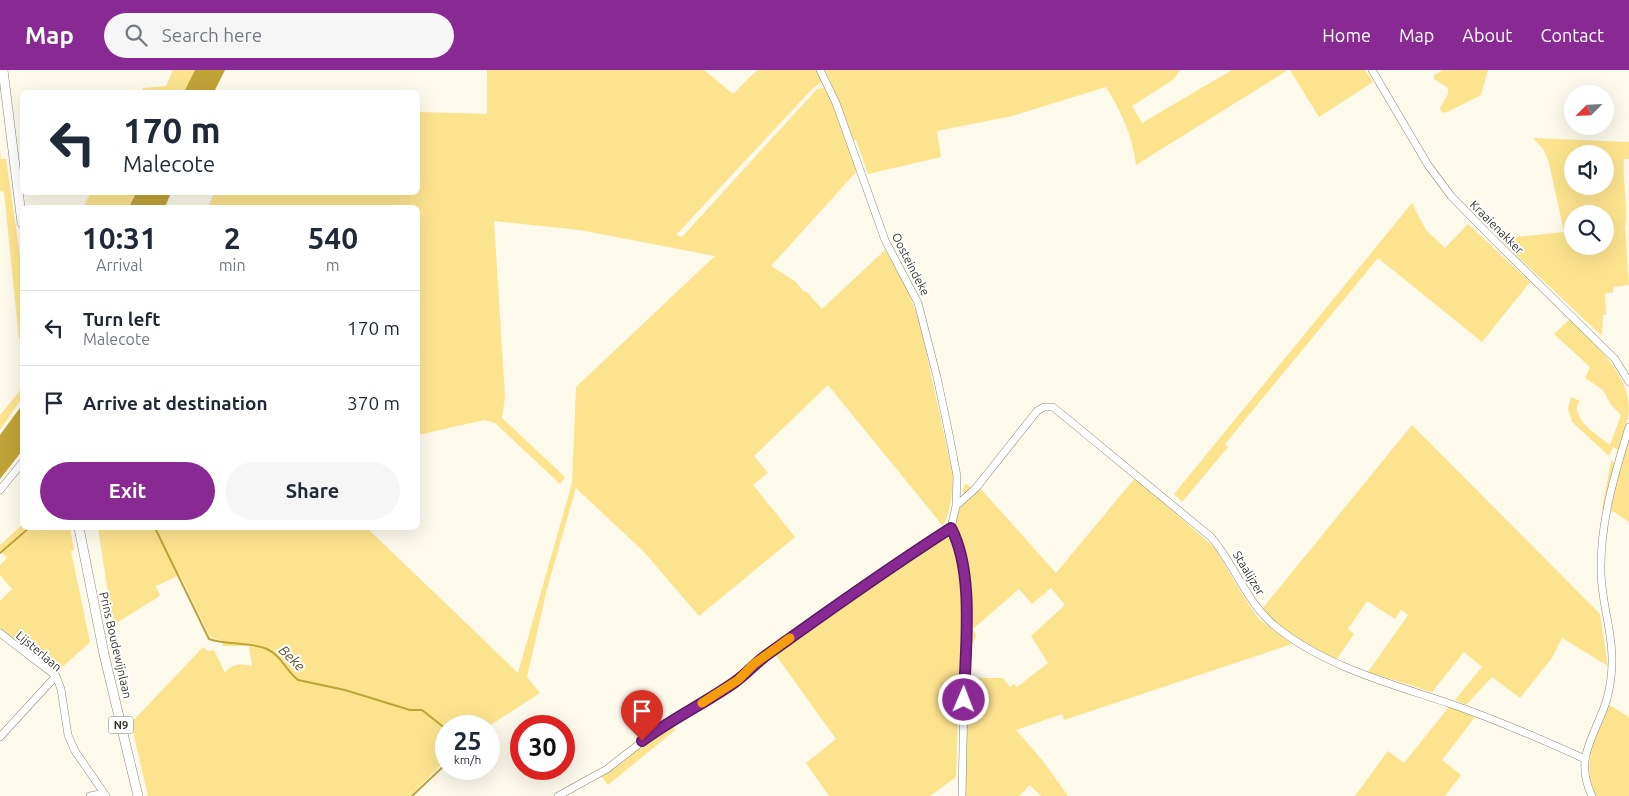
<!DOCTYPE html>
<html lang="en">
<head>
<meta charset="utf-8">
<style>
  body { margin:0; font-family:Ubuntu,sans-serif; background:#f6f6f7; color:#1f2937; height:100vh; display:flex; flex-direction:column; font-size:19px; white-space:nowrap }
  * { box-sizing:border-box; margin:0 }
  p { font-size:16px; color:#747a83 }
  .icon { flex:none; width:28px; height:28px; fill:none; stroke:currentColor; stroke-width:2; stroke-linecap:round; stroke-linejoin:round }
  .map { position:relative; flex:1; overflow:hidden }
  .sheet { position:absolute; left:20px; top:135px; width:400px; height:325px; display:flex; flex-direction:column; background:#fff; border-radius:8px; box-shadow:0 5px 20px #0002 }
  .sheet>* { flex:none }
  .guide { position:absolute; left:20px; top:20px; width:400px; height:105px; border-radius:8px; box-shadow:0 5px 20px #0002; background:#fff; color:#1f2937; overflow:hidden }
  .needle { width:32px; rotate:246deg }
  .fabs { position:absolute; left:1564px; top:15px; display:grid; gap:10px }
  .fabs a { display:grid; place-items:center; width:50px; height:50px; border-radius:50%; background:#fff; box-shadow:0 5px 20px #0002; font-size:25px }
  .speed { position:absolute; left:435px; top:645px; display:flex; gap:10px; font-size:25px; font-weight:700; text-align:center }
  .speed>* { display:grid; place-content:center; width:65px; height:65px; border-radius:50%; background:#fff; box-shadow:0 5px 20px #0002; line-height:1 }
  .speed small { font-size:12px; font-weight:400 }
  .speed .limit { border:8px solid #d22; background:#fff; color:#111 }
  .pin { position:absolute; display:grid; place-items:center; width:42px; height:42px; color:#fff; margin:-51px -21px; border-radius:50% 50% 50% 0; rotate:-45deg; box-shadow:0 0 5px #0007 }
  .pin .icon { rotate:45deg }
  .me { position:absolute; width:55px; margin:-28px; rotate:1deg; stroke-linejoin:round; filter:drop-shadow(0 0 4px #0008) }
  .turn { display:flex; align-items:center; gap:18px; height:105px; padding:0 20px; font-size:22px }
  .turn .icon { width:65px; height:65px; stroke-width:2.5 }
  .turn b { display:block; font-size:35px; line-height:42px }
  .eta { display:flex; justify-content:space-evenly; align-items:center; height:85px; text-align:center }
  .eta b { font-size:30px; font-weight:700; line-height:35px }
  .primary-button { display:flex; gap:10px; margin-top:auto; padding:10px 20px }
  .primary-button a { flex:1; height:58px; border-radius:30px; background:#892993; color:#fff; font-size:20px; font-weight:700; line-height:58px; text-align:center }
  .primary-button a+a { background:#f6f6f7; color:#1f2937 }
  ul { padding:0; list-style:none }
  li { display:flex; align-items:center; gap:15px; height:75px; padding:0 20px; border-top:1px solid #e0e1e3 }
  li div { flex:1 }
  li b { display:block; font-size:19px }
  li em { font-style:normal }
  header { display:flex; align-items:center; gap:30px; box-sizing:border-box; height:70px; padding:0 25px; background:#892993; color:#fff }
  header strong { font-size:24px }
  nav { display:flex; gap:28px; margin-inline-start:auto; font-size:18px }
  .search { width:350px; height:45px; background:#f6f6f7; display:flex; align-items:center; gap:12px; box-sizing:border-box; padding:0 18px; border-radius:28px; color:#747a83; font-size:19px }
  .map>svg:first-child { display:block }
</style>
</head>
<body>
<header>
<strong>Map</strong>
<div class="search"><svg class="icon" aria-label="search" viewBox="0 0 24 24"><circle cx="10" cy="10" r="6"/><path d="M15 15l6 6"/></svg>Search here</div>
<nav><a>Home</a><a>Map</a><a>About</a><a>Contact</a></nav>
</header>
<div class="map">
<svg width="1629" height="726" viewBox="0 0 1629 726">
  <rect width="100%" height="100%" fill="#fdf9eb"/>
  <!-- green -->
  <path fill="#fce48e" fill-rule="evenodd" d="M173 0H195L184 22H141L143 18 166 16Z
    M487 0H704L733 24 757 0H816L822 12 812 19 676 165 682 167 817 19 826 17 834 34 857 101 771 196 796 212 804 222 806 221 822 239 885 180 904 212 919 249 953 406C952 423 951 441 943 456L828 315 754 386 768 403 753 415 795 467 699 546 644 482 576 418 547 519 527 607 540 623 489 656H446V690L410 726H148L131 653 203 577 208 581 214 580 225 603C230 594 243 593 252 596L249 576H223L222 571 210 567 180 505 156 516 160 526 113 555 98 458H367L518 603 572 413 576 317 715 186 580 160 494 151 505 327 502 348 565 407 560 414 495 353 484 350 418 365V138L208 137 214 123 418 122V42L487 44Z
    M825 0H1180L1174 9 1132 36 1142 53 1232 0H1288L1136 95C1132 65 1122 43 1106 17L1012 46 937 61 941 87 868 104 856 70H853L839 31Z
    M1290 0H1365L1373 12 1319 47Z
    M1443 0H1488L1481 25 1445 43 1441 41 1440 38 1448 24V18L1434 9V5Z
    M1533 68 1629 72V89H1624C1622 106 1629 143 1625 157L1629 215 1613 217V222L1605 224 1606 245H1603L1602 266 1499 169 1564 162 1549 93 1544 80ZM1572 84H1605V116H1572ZM1572 144H1605V176H1572Z
    M0 80 1 89H6L22 199V269H19L4 122 0 121Z
    M91 122H136V123L129 137H83Z
    M1412 133 1426 160 1445 178 1468 154 1530 212 1482 272 1378 188 1225 374 1228 377 1182 432 1174 424Z
    M1570 249C1594 274 1629 302 1629 340 1628 353 1621 367 1618 380L1613 377 1609 386 1572 352 1568 339 1571 327 1580 331 1577 336C1575 352 1599 366 1610 375L1621 345 1611 335 1603 320 1585 308 1590 297 1554 264Z
    M22 318V328L0 360V345Z
    M1412 355 1600 544 1608 596 1562 568 1552 588 1520 628 1492 607 1466 635 1455 630 1482 597 1464 582 1432 622 1368 602 1408 545 1401 540 1395 549 1367 531 1348 559 1354 564 1337 589C1309 579 1283 560 1262 539Z
    M1629 368V452L1614 442 1602 439 1611 391 1620 395Z
    M1135 408 1215 478 1245 529 1258 548 1292 574 1064 650 1062 644 1016 660 1043 691 1068 726H1041L1030 715 1019 726H965L968 608H1003L1010 617 1014 614 1017 617 1048 593 1031 566 1065 535 1051 518 1032 534 1019 519 973 559 976 565 973 573 969 575V506L956 461V450L959 438 968 428 963 423 964 415 967 414 976 423 980 418 1056 503Z
    M22 455V458H70L74 480 71 481 90 572 58 601 0 558V531L12 519 0 505V495L7 488 0 480V475Z
    M946 467 950 468 960 496 962 522 956 707 930 726H829L806 693 836 669 775 584 858 523Z
    M1608 634 1629 647V726H1596C1580 693 1596 665 1608 634Z
    M1449 637 1475 647 1442 690 1461 705 1445 726H1355L1388 681 1404 693Z
    M673 654 675 660 608 715 601 706Z"/>
  <!-- water -->
  <path fill="#c0a337" d="M195 0H225L214 22H184Z
    M136 123V122L171 123 165 137H129Z
    M22 335V381L0 409V365Z"/>
  <g fill="none" stroke-linecap="round" stroke-linejoin="round">
    <!-- stream -->
    <path stroke="#c0a337" stroke-width="2" d="M155 458 209 569C228 576 249 571 267 579 282 586 286 601 298 610L345 620 410 640H422L446 659
      M0 483 29 458
      M412 726 446 694"/>
    <!-- minor casing -->
    <g stroke="#8c887c" stroke-width="8">
      <path id="minor" d="M820 0 836 33 885 170 918 233 937 307 949 364 957 406 956 436 951 458 964 497 966 534 962 726
        M1372 0 1428 95 1451 126 1495 171 1615 289 1629 312
        M0 420 22 393
        M956 436 976 418 1037 341 1044 337H1053L1211 467C1235 495 1246 532 1275 556 1325 597 1392 614 1451 634 1497 650 1541 669 1585 689
        M0 563 56 606 61 619 68 665 75 681 106 726
        M0 667 56 606
        M90 726 104 723
        M558 726 607 699 666 653 710 629 738 610 754 594 857 520 951 458
        M1592 726C1573 687 1596 665 1607 629 1610 617 1612 604 1612 592 1613 562 1601 532 1601 501 1600 452 1615 403 1629 357"/>
    </g>
    <!-- major casing -->
    <g stroke="#8c887c" stroke-width="10">
      <path id="major" d="M3 0 22 153
        M79 458 104 584 138 726"/>
    </g>
    <!-- minor -->
    <use href="#minor" stroke="#fff" stroke-width="7"/>
    <!-- major -->
    <use href="#major" stroke="#fff" stroke-width="9"/>
  </g>
  <g fill="none" stroke-linecap="round" stroke-linejoin="round">
    <!-- route casing -->
    <g stroke="#591b60" stroke-width="12">
      <path id="route" d="M642 671C672 649 705 633 735 612 745 605 754 595 764 587 825 543 887 499 951 458 975 503 965 580 964 630"/>
    </g>
    <!-- route -->
    <use href="#route" stroke="#892993" stroke-width="9"/>
    <!-- slow -->
    <path stroke="#f59e0b" stroke-width="9" d="M702 633 738 610 754 594 790 568"/>
  </g>
  <g text-anchor="middle" dominant-baseline="central" stroke-width="4" stroke-linejoin="round" paint-order="stroke">
    <!-- shield labels -->
    <rect fill="#fff" stroke="#72716d" stroke-width="1" x="108.5" y="646.5" width="25" height="17" rx="4"/>
    <g font-size="11" font-weight="bold" fill="#35342e">
      <text x="121" y="655">N9</text>
    </g>
    <!-- street labels -->
    <g font-size="12" fill="#35342e" stroke="#fff">
      <text transform="translate(1497 157) rotate(45)">Kraaienakker</text>
      <text transform="translate(911 194) rotate(63)">Oosteindeke</text>
      <text transform="translate(1249 503) rotate(59)">Staalijzer</text>
      <text transform="translate(116 575) rotate(77)">Prins Boudewijnlaan</text>
      <text transform="translate(39 581) rotate(40)">Lijsterlaan</text>
    </g>
    <!-- water labels -->
    <g font-size="14" font-style="italic" fill="#5f5328" stroke="#fff">
      <text transform="translate(292 588) rotate(44)">Beke</text>
    </g>
  </g>
</svg>
<div class="fabs">
<a><svg class="needle" viewBox="-14 -14 28 28"><path d="M0-13l5 13h-10z" fill="#e53935"/><path d="M0 13l5-13h-10z" fill="#747a83"/></svg></a>
<a><svg class="icon" aria-label="sound" viewBox="0 0 24 24"><path d="M4 9h4l5-4v14l-5-4H4zM17 9q2 3 0 6"/></svg></a>
<a><svg class="icon" aria-label="search" viewBox="0 0 24 24"><circle cx="10" cy="10" r="6"/><path d="M15 15l6 6"/></svg></a>
</div>
<div class="speed"><div>25<small>km/h</small></div><div class="limit">30</div></div>
<div class="pin" style="left:642px;top:671px;background:#d93025"><svg class="icon" aria-label="arrive" viewBox="0 0 24 24"><path d="M6 21V4h12l-3 4 3 4H6"/></svg></div>
<svg class="me" style="left:964px;top:630px" viewBox="-20 -20 40 40"><circle r="17" fill="#892993" stroke="#fff" stroke-width="3"/><path d="M0-11L8 9 0 5-8 9z" fill="#fff"/></svg>
<div class="guide">
<div class="turn"><svg class="icon" aria-label="left" viewBox="0 0 24 24"><path d="M17 20v-9H6M10 6l-5 5 5 5"/></svg><div><b>170 m</b>Malecote</div></div>
</div>
<section class="sheet">
<div class="eta">
<div><b>10:31</b><p>Arrival</p></div>
<div><b>2</b><p>min</p></div>
<div><b>540</b><p>m</p></div>
</div>
<ul>
<li><svg class="icon" aria-label="left" viewBox="0 0 24 24"><path d="M17 20v-9H6M10 6l-5 5 5 5"/></svg><div><b>Turn left</b><p>Malecote</p></div><em>170 m</em></li>
<li><svg class="icon" aria-label="arrive" viewBox="0 0 24 24"><path d="M6 21V4h12l-3 4 3 4H6"/></svg><div><b>Arrive at destination</b></div><em>370 m</em></li>
</ul>
<div class="primary-button"><a>Exit</a><a>Share</a></div>
</section>
</div>
</body>
</html>
